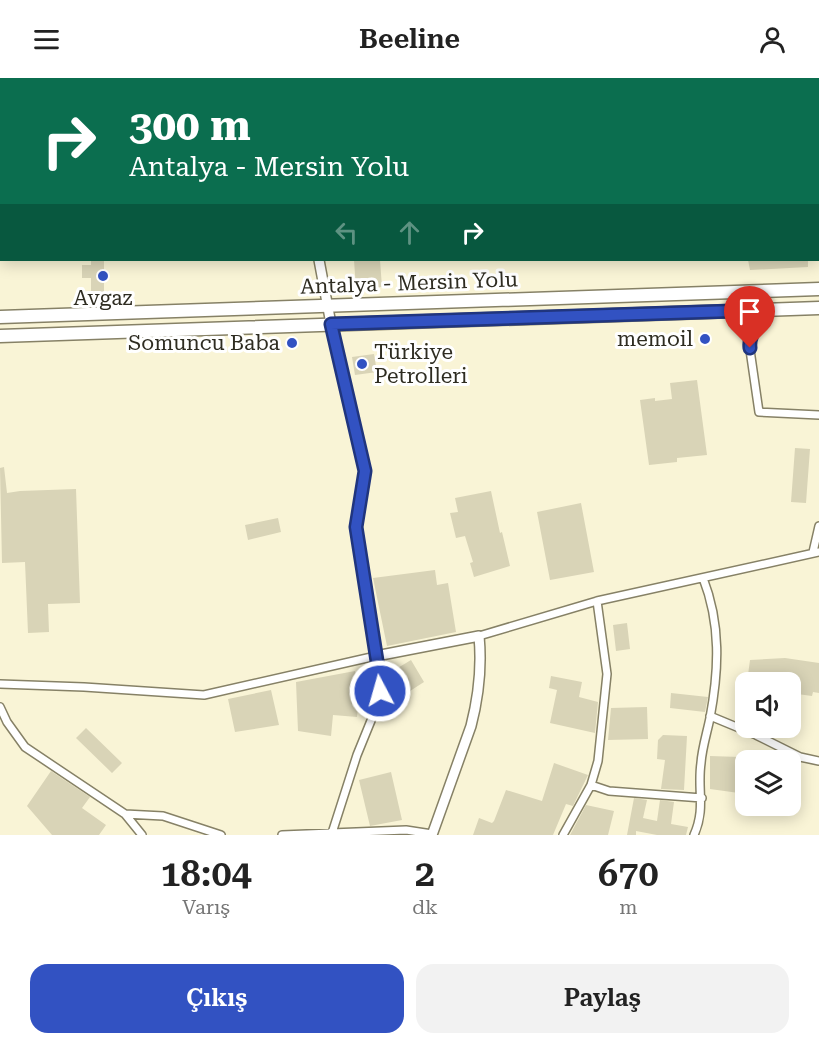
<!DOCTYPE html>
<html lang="tr">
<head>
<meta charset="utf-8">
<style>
  body { margin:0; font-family:"Roboto Serif",serif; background:#f2f2f2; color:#222; height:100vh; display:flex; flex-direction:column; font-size:22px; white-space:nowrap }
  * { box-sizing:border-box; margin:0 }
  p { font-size:20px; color:#767676 }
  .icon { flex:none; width:33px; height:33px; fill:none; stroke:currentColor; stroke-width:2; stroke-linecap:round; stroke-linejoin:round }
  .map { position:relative; height:757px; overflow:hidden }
  .sheet { display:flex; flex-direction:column; background:#fff; flex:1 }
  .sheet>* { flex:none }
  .guide { position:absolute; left:0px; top:0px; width:819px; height:183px; box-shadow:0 3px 15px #0003; background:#0b6e4f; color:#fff; overflow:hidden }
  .tools { position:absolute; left:735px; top:594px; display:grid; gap:12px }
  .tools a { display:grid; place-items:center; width:66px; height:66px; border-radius:12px; background:#fff; box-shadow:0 3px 15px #0003; font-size:30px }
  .pin { position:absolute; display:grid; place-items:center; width:51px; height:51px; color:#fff; margin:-62px -26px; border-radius:50% 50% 50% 0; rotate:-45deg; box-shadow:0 0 6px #0007 }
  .pin .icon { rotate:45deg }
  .me { position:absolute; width:66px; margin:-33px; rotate:354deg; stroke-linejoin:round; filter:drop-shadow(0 0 4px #0008) }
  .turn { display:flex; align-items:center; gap:21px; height:126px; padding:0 30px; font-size:27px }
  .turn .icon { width:78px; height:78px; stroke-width:2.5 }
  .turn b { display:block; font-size:42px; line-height:51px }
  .lanes { display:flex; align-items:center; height:57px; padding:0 30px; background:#0003; justify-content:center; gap:30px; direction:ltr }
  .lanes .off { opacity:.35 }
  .eta { display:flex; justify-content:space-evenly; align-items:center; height:102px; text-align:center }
  .eta b { font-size:36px; font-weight:600; line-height:42px }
  .button { display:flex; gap:12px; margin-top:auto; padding:12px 30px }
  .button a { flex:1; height:69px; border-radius:18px; background:#3252c2; color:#fff; font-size:24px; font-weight:600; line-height:69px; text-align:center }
  .button a+a { background:#f2f2f2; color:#222 }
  header { display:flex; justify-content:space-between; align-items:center; height:78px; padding:0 30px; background:#fff; font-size:27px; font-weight:600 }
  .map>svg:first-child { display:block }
</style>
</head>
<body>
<header><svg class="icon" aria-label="menu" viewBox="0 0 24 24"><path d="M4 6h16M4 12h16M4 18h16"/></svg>Beeline<svg class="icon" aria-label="person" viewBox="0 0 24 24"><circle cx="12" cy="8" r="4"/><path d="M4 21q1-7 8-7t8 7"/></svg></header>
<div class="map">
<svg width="819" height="757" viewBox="0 0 819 757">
  <rect width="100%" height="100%" fill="#f9f4d6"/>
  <!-- building -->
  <path fill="#d9d4b7" d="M91 182H104V221L91 222V200H82V187H91Z
    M354 182H380L382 209 356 211Z
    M748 182H808V189L750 192Z
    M374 276 377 294 355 297 352 279Z
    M697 302 707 377 677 380V384L649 387 640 322 655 320V323L672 321 670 305Z
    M795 370 810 371 806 425 791 424Z
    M4 389 7 415 20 413 76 411 80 525 48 526 49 554 28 555 25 484 2 485 0 390Z
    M491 413 500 455 502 454 510 488 474 499 470 485 473 484 465 458 456 460 450 435 458 434 455 420Z
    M581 425 594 494 550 502 537 434Z
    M278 440 281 454 248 462 245 447Z
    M435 492 437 507 448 505 456 554 387 568 373 500Z
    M627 545 630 571 616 573 613 547Z
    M785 580 819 585V615L813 614 812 618 790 615V604H784L785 600 753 602 748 597 750 582Z
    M411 582 424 604 410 613 396 591Z
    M355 593 360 610 357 639 333 637 331 658 298 653 296 604Z
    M551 598 582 604 579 619 598 624 595 655 550 645 557 612 549 610Z
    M271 612 279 647 235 654 228 621Z
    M671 615 708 619 705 634 670 630Z
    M647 629 648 661 608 662 611 630Z
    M86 650 122 685 112 695 76 660Z
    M663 657 687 658 684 712 661 711 665 682 657 681 658 662Z
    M710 678 740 679 746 685V716L710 711Z
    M554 685 588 697 573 728 566 726 553 757H473L479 740 492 745 494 743 506 712 542 723Z
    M51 693 90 719 82 730 106 747 99 757H52L27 728Z
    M391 694 402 742 370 748 359 702Z
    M634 720 647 722 643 740 657 743 660 722 674 724 671 746 688 749 686 757H657L636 753V757H627Z
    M586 727 614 733 608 757H570Z"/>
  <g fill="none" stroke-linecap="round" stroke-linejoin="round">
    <!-- street casing -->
    <g stroke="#868166" stroke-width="10">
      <path id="street" d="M766 232C762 245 751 252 749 265L759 334 819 337
        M813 474 819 448
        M479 558 597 523 819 474
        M0 606 84 609 204 617 376 578 380 602 379 623 357 677 332 755
        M0 629 7 644 25 669 125 736 163 738 221 757
        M710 638 756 657 800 679 819 683
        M591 707 609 713 702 720
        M125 736 142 757
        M282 757 406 752 432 756
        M563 757 591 707 598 683 607 596 597 523
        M694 757C706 730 697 712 701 685 702 670 707 655 710 640 719 592 721 546 703 500"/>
    </g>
    <!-- secondary casing -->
    <g stroke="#868166" stroke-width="12">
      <path id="secondary" d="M285 0 286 2
        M319 182 331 246 365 393 356 449 376 578 479 558C482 589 479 617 471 648L432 757"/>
    </g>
    <!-- highway casing -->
    <g stroke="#868166" stroke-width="15">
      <path id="highway" d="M0 239 819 211
        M0 258 819 230"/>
    </g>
    <!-- street -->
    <use href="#street" stroke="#fff" stroke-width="7"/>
    <!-- secondary -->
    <use href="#secondary" stroke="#fff" stroke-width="9"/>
    <!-- highway -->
    <use href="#highway" stroke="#fff" stroke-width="12"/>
  </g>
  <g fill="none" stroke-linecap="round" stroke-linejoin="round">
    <!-- route casing -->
    <g stroke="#20357e" stroke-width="15">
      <path id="route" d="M380 613V602L356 449 365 393 331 246 765 232C761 247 748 254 750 270"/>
    </g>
    <!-- route -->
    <use href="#route" stroke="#3252c2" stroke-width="10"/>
  </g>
  <!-- markers -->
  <g fill="#3252c2" stroke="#fff" stroke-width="2">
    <circle cx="103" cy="198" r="6"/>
    <circle cx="705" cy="261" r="6"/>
    <circle cx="292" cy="265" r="6"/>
    <circle cx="362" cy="286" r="6"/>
  </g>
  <g text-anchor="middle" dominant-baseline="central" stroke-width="6" stroke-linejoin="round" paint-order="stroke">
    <!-- street labels -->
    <g font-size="21" fill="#2e2c21" stroke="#fff">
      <text transform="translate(409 205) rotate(-2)">Antalya - Mersin Yolu</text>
    </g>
    <!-- poi labels -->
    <g font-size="21" fill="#2e2c21" stroke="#fff" text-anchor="end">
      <text x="103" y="220" text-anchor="middle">Avgaz</text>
      <text x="693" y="261">memoil</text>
      <text x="280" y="265">Somuncu Baba</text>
      <text x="374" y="274" text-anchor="start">Türkiye<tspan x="374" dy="24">Petrolleri</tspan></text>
    </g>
  </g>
</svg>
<div class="tools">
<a><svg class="icon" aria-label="sound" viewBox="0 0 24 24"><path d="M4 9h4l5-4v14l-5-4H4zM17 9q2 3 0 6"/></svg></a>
<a><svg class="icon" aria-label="layers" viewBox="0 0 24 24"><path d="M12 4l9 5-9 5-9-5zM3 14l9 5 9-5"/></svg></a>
</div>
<div class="pin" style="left:750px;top:270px;background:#d93025"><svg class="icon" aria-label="arrive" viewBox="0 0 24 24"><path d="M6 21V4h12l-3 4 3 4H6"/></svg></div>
<svg class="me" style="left:380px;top:613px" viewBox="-20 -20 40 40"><circle r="17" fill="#3252c2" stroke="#fff" stroke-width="3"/><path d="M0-11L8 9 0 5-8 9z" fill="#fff"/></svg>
<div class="guide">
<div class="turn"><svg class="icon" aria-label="right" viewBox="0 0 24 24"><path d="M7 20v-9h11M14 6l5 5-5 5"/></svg><div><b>300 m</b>Antalya - Mersin Yolu</div></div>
<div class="lanes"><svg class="icon off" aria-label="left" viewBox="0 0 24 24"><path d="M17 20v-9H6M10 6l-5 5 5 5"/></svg><svg class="icon off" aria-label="ahead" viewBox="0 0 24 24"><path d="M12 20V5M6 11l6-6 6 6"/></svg><svg class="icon" aria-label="right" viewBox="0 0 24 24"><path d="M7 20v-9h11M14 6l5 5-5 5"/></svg></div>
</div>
</div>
<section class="sheet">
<div class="eta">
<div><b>18:04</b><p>Varış</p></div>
<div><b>2</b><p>dk</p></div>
<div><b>670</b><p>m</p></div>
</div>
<div class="button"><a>Çıkış</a><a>Paylaş</a></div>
</section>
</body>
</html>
